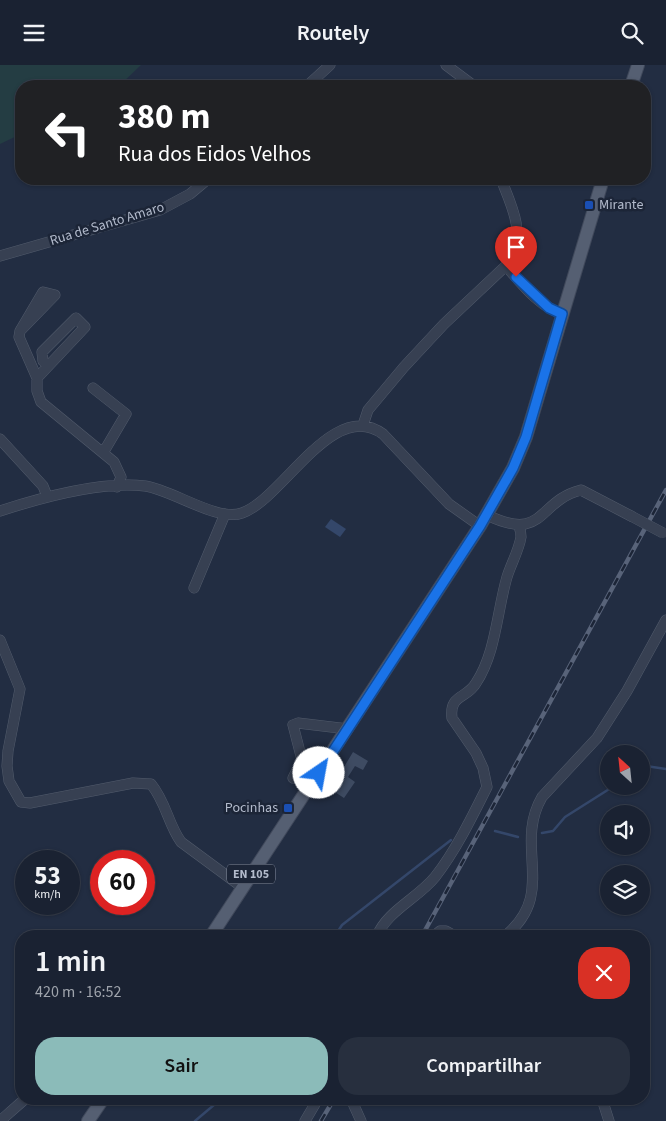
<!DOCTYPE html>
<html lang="pt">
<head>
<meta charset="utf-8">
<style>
  body { margin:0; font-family:"Source Sans 3",sans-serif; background:#272f3e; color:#f1f3f6; height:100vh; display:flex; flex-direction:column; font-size:19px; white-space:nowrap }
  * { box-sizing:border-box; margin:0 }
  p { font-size:16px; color:#9fa4ac }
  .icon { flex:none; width:28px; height:28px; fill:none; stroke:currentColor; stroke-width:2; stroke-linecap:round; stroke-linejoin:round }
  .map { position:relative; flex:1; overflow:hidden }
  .panel { position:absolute; left:15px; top:865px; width:635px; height:175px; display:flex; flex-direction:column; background:#1a2232; border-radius:20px; box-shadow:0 1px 4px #0004,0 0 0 1px #383f4d }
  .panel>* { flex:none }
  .top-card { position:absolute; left:15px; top:15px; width:636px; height:105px; border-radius:20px; box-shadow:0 1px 4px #0004,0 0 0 1px #383f4d; background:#202124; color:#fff; overflow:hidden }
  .needle { width:32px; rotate:333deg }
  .controls { position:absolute; left:600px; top:680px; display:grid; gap:10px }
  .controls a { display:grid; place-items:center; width:50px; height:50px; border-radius:50%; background:#1a2232; box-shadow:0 1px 4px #0004,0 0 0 1px #383f4d; font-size:25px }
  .speed { position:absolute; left:15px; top:785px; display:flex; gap:10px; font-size:25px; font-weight:700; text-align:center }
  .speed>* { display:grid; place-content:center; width:65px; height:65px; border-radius:50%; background:#1a2232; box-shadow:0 1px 4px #0004,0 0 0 1px #383f4d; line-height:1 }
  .speed small { font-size:12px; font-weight:400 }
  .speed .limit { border:8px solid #d22; background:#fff; color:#111 }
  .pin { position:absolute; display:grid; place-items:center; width:42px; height:42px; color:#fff; margin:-51px -21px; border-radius:50% 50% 50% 0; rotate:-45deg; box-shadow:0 0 5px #0007 }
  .pin .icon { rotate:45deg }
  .me { position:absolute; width:55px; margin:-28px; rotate:33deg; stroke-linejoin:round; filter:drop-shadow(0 0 4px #0008) }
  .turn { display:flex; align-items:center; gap:18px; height:105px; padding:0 20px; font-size:22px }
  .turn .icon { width:65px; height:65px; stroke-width:2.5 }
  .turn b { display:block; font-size:35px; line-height:42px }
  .round { display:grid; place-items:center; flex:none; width:52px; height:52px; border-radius:20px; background:#272f3e }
  .summary { display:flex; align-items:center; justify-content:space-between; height:85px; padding:0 20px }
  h1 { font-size:30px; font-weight:600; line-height:38px }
  .primary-button { display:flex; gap:10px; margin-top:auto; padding:10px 20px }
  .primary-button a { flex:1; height:58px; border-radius:20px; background:#8bbbb9; color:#111; font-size:20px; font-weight:600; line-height:58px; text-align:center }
  .primary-button a+a { background:#272f3e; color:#f1f3f6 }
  header { display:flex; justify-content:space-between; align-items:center; height:65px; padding:0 20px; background:#1a2232; font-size:22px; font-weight:600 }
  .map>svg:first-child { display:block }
</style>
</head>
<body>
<header><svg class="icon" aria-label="menu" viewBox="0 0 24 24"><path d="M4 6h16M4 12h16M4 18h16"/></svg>Routely<svg class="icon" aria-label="search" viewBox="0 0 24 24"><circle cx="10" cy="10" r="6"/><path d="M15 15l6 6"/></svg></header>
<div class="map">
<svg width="666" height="1056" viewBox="0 0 666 1056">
  <rect width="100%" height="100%" fill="#222d42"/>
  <!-- green -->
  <path fill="#243d43" d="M0 0H141L119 21H21V69L0 79Z"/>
  <!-- water -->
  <path fill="#34476a" d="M331 454 346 464 340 472 325 462Z"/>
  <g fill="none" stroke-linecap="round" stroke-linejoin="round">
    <!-- stream -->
    <path stroke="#34476a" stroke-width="2.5" d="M641 704 646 701 666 704
      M495 766 518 772
      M542 768 553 766 565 752 614 721
      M335 871 342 860 451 775
      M195 1056 221 1034"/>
  </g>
  <!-- building -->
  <path fill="#3e4b62" d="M353 687 368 696 363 705 355 701 348 712 355 717 344 733 327 722 338 705 341 707Z"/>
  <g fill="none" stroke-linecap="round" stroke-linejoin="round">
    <!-- minor casing -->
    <g stroke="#525b6c" stroke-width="11">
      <path id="minor" d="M446 0 474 21
        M307 21 330 0
        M0 191 160 145 190 129 208 114
        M506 201C521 218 540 243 563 249
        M20 266 55 230 43 227 20 266 19 272 37 313V326L41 337 114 397 121 412 117 422
        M37 313 85 262 76 253 42 287 43 296 48 300
        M93 323 126 349 103 388
        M363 360 368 345 404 302 444 259 511 196C525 166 512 142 501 114
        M0 374 43 421 47 431
        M0 446C40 433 103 416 145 421 173 425 217 457 242 448 283 434 333 332 383 369L449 439 480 461
        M487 450C545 478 537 436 581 425L631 451
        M194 523 225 449
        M0 575 20 624 8 686 7 701 9 716 21 737 30 738 133 718 151 719C166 737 168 759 181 777L242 822
        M293 713 302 695 293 660 298 658 348 664
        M377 871C387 846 418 833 435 812 456 785 472 752 487 722L483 703 476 688 452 653C449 629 467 634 476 618 496 588 497 546 507 512 511 499 519 485 521 472 521 469 520 464 519 461
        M434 871 440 866H446L455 871
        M505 871C558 828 513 782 542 732L597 673 627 626 666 555
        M351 1034 361 1056
        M602 1034 609 1056
        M0 1056 25 1034
        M305 1056 318 1034"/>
    </g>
    <!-- major casing -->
    <g stroke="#40495b" stroke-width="14">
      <path id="major" d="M631 21 638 0
        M211 871 480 461 513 403 526 372 603 114
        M88 1056 103 1034"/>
    </g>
    <!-- minor -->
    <use href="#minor" stroke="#374052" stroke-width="10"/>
    <!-- major -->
    <use href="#major" stroke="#555f72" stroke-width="12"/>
    <!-- rail casing -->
    <g stroke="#586379" stroke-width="4.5">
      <path id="rail" d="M422 871 666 425
        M321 1056 334 1034"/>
    </g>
    <!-- rail -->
    <use href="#rail" stroke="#1c2537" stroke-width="2.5" stroke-dasharray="8" stroke-linecap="butt"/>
    <!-- minor-bridge casing -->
    <g stroke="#525b6c" stroke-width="11" stroke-linecap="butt">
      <path id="minor-bridge" d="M631 451 663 468"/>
    </g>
    <!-- minor-bridge -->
    <use href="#minor-bridge" stroke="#374052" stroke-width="10"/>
  </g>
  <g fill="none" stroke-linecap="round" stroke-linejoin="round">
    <!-- route casing -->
    <g stroke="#114b97" stroke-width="12">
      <path id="route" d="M319 708 480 461 513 403 526 372 562 249 549 243 516 212"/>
    </g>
    <!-- route -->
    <use href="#route" stroke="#1a73e8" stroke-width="9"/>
  </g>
  <!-- markers -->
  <g fill="#1a4fb4" stroke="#1c2537" stroke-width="2">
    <rect x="584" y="135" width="10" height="10" rx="2.5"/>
    <rect x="283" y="738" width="10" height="10" rx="2.5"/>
  </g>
  <g text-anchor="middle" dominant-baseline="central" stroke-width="5" stroke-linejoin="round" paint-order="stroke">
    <!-- shield labels -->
    <rect fill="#1c2537" stroke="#868e9f" stroke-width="1" x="227" y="799.5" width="48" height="19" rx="4"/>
    <g font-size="12" font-weight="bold" fill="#b3bbcc">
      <text x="251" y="809">EN 105</text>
    </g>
    <!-- poi labels -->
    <g font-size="14" fill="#b3bbcc" stroke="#1c2537" text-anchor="start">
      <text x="599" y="140">Mirante</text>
      <text x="278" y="743" text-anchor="end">Pocinhas</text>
    </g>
    <!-- street labels -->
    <g font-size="14" fill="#b3bbcc" stroke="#1c2537">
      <text transform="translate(107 159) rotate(-17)">Rua de Santo Amaro</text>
    </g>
  </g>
</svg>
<div class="controls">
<a><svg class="needle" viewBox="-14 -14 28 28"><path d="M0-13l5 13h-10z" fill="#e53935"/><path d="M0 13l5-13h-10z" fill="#9fa4ac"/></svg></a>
<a><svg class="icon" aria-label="sound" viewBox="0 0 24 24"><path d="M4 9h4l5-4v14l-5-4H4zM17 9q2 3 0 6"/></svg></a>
<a><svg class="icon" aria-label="layers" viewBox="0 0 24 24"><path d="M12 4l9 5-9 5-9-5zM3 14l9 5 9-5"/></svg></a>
</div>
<div class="speed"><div>53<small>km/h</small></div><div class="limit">60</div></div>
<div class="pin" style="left:516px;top:212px;background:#d93025"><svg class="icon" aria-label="arrive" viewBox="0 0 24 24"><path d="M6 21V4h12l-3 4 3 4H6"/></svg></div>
<svg class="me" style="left:319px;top:708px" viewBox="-20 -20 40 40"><circle r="19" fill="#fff"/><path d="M0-13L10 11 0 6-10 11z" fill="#1a73e8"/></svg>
<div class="top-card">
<div class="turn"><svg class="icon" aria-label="left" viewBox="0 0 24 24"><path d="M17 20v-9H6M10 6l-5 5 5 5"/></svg><div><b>380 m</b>Rua dos Eidos Velhos</div></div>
</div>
<section class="panel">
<div class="summary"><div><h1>1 min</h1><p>420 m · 16:52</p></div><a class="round" style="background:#d93025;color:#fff"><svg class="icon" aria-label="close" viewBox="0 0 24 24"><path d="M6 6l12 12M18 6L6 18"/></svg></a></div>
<div class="primary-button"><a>Sair</a><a>Compartilhar</a></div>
</section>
</div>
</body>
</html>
